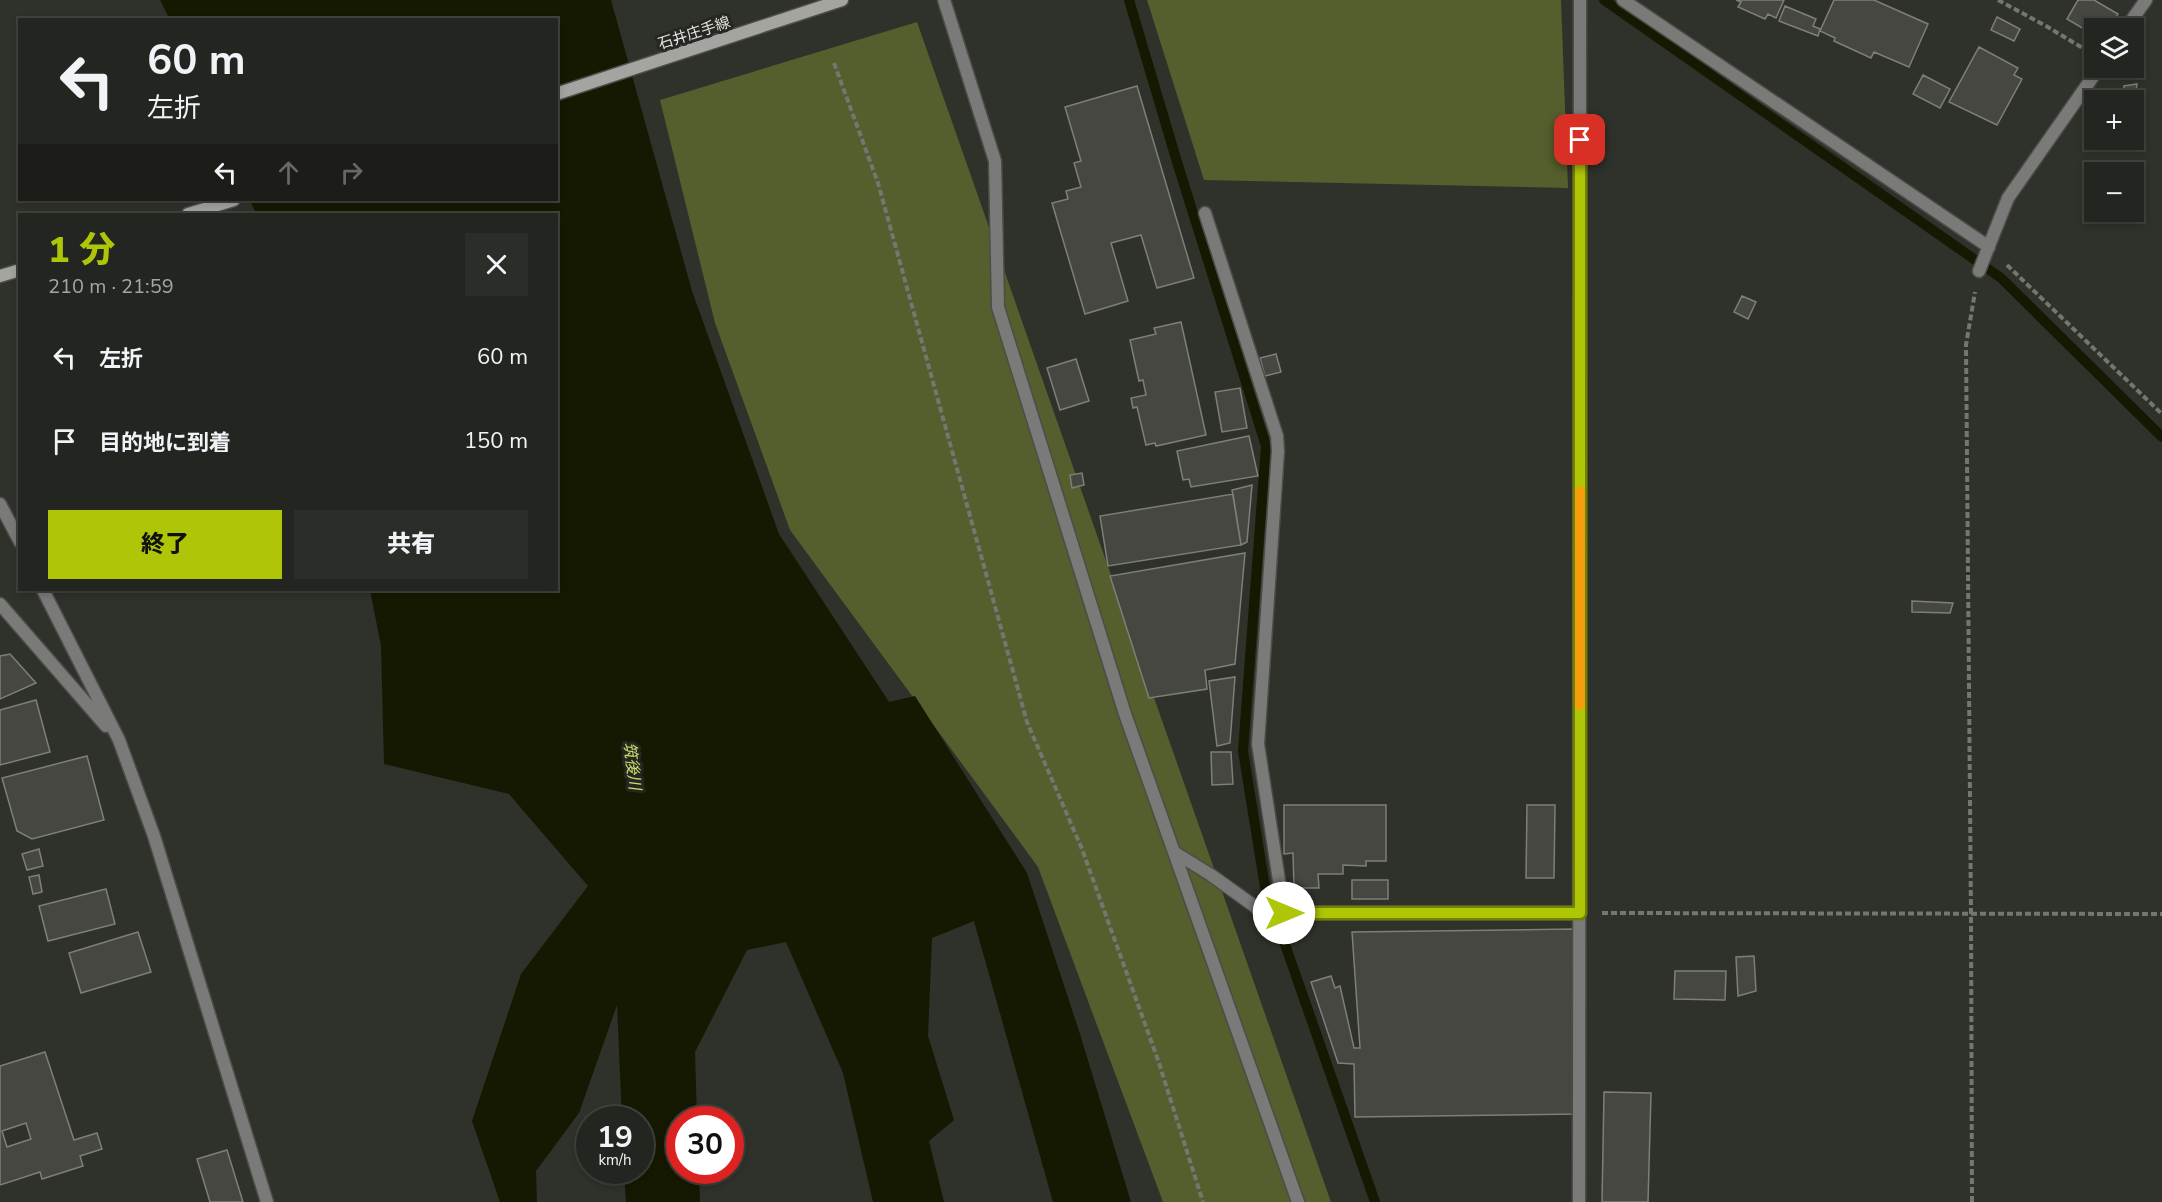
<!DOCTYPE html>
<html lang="ja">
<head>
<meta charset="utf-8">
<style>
  body { margin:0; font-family:"Nunito Sans","Noto Sans JP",sans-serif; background:#2b2d29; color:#f1f3f6; height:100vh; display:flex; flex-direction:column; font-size:22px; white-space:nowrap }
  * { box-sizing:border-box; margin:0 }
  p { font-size:20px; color:#a3a5a5 }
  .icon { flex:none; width:33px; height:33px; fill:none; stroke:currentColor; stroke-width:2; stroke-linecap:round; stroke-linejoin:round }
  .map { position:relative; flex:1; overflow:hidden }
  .details { position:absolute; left:18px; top:213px; width:540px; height:378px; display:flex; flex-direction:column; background:#232520; border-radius:0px; box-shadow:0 3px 9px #0003,0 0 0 2px #40423e }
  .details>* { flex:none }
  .hud { position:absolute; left:18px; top:18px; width:540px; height:183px; border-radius:0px; box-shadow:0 3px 9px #0003,0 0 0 2px #40423e; background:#232520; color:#f1f3f6; overflow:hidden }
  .fabs { position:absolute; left:2084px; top:18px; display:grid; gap:12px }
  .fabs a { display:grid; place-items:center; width:60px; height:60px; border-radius:0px; background:#232520; box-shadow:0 3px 9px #0003,0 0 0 2px #40423e; font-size:30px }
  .speed { position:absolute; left:576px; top:1106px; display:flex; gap:12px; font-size:30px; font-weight:700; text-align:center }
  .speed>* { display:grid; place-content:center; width:78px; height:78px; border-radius:50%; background:#232520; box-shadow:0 3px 9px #0003,0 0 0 2px #40423e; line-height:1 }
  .speed small { font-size:15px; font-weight:400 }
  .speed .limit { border:9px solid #d22; background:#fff; color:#111 }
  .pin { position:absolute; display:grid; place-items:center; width:51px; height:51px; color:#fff; margin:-26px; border-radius:12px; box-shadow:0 3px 9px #0006 }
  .me { position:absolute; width:66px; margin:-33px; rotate:90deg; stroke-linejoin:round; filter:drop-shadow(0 0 4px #0008) }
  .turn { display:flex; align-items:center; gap:21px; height:126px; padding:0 30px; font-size:27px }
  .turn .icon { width:78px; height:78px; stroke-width:2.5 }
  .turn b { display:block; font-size:42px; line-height:51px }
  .lanes { display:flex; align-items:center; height:57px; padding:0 30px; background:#0003; justify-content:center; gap:30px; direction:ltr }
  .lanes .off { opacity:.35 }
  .round { display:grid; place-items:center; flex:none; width:63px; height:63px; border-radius:0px; background:#2b2d29 }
  .head { display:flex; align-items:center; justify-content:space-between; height:102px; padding:0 30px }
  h1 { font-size:36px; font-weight:800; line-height:45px; color:#afc508 }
  .primary-button { display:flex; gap:12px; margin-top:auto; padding:12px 30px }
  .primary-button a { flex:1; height:69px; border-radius:0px; background:#afc508; color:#111; font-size:24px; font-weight:800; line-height:69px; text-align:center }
  .primary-button a+a { background:#2b2d29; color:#f1f3f6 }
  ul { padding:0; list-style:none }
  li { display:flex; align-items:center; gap:18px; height:84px; padding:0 30px }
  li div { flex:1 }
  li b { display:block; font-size:22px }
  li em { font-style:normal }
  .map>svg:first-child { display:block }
</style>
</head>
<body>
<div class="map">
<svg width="2162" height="1202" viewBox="0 0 2162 1202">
  <rect width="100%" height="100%" fill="#2f312b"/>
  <!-- green -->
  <path fill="#555e2d" d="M1147 0H1561L1568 188 1204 180Z
    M917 22 1331 1202H1163L1038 867 790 530 715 323 660 100Z"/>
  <!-- water -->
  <path fill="#151901" d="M160 0H611L692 291 779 534 889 702 915 696 1027 873 1080 1034 1131 1202H1053L974 921 932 938 928 1036 954 1120 929 1141 944 1202H873L843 1073 786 942 747 950 695 1052 697 1119H680V1170H699L700 1202H626L624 1170H640V1119H622L617 1005 579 1113 536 1171 537 1202H500L472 1121 521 974 588 886 509 794 384 764 381 646 370 590H556V214H256L250 200H556V20H170Z"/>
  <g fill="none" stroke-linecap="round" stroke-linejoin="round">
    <!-- stream -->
    <path stroke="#151901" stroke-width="10" d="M1129 0 1177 162 1266 446 1243 751 1265 887 1375 1202
      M1604 0 2001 278 2162 437"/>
  </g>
  <!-- building -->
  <path fill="#464741" stroke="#7d7f79" stroke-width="1.5" fill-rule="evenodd" d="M1736 0H1784L1776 18 1768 14 1765 19 1738 7 1741 2Z
    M1834 0H1874L1928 24 1909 67 1874 52 1871 58 1834 41 1835 38 1820 31Z
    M2078 0H2094L2118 14 2109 28H2094V35L2067 19Z
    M1785 6 1816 19 1813 26 1820 29 1818 36 1779 21Z
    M1997 17 2020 29 2014 41 1991 30Z
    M1979 47 2018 68 2014 75 2022 79 1997 125 1949 102Z
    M1923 75 1950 89 1940 108 1913 94Z
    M2137 84 2135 98 2123 97 2124 86Z
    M1137 86 1194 278 1157 288 1141 235 1111 243 1128 301 1085 314 1052 203 1068 199 1066 191 1081 187 1074 163 1081 161 1065 107Z
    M1742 296 1756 302 1748 319 1734 312Z
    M1181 322 1206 435 1156 446 1155 443 1146 445 1137 407 1133 408 1131 398 1146 395 1143 380 1139 381 1130 340 1156 334 1154 328Z
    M1276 354 1281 372 1265 376 1260 358Z
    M1076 359 1089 401 1060 410 1047 368Z
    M1240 388 1247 428 1222 432 1215 392Z
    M1249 436 1258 476 1191 487 1189 479 1183 480 1177 451Z
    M1082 473 1084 485 1072 488 1070 475Z
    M1252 485 1247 542 1241 545 1232 490Z
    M1233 494 1241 545 1108 566 1100 516Z
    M1245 553 1235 664 1205 670 1207 689 1149 698 1110 576Z
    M1912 601 1953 603 1950 613 1912 612Z
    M10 654 36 683 0 699V656Z
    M1235 677 1230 743 1217 746 1209 681Z
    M36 700 50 752 0 765V710Z
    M1211 752H1231L1233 784 1212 785Z
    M87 756 104 820 32 839 17 831 2 778Z
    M1284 805H1386V861H1366V866L1343 865V874H1318L1319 888H1294L1293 853 1284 854Z
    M1527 805H1555L1554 878H1526Z
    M39 849 43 866 27 870 22 854Z
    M39 875 42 892 33 894 29 877Z
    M1352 880H1388V899H1352Z
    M106 889 115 924 48 941 39 906Z
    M1574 929 1578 1114 1355 1117 1354 1064 1338 1063 1311 982 1331 976 1335 988 1340 986 1354 1048H1360L1352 932Z
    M138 932 151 972 81 993 69 953Z
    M1754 956 1756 991 1738 996 1736 957Z
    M1675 971H1726L1725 1000 1674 999Z
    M45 1052 74 1140 97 1133 102 1149 80 1156 83 1166 42 1179 40 1172 0 1185V1066ZM26 1123 31 1139 7 1147 2 1131Z
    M1604 1092 1651 1093 1648 1202H1602Z
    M227 1150 243 1202H210L197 1159Z"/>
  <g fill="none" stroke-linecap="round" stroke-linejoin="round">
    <!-- street casing -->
    <g stroke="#4b4d48" stroke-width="15">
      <path id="street" d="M944 0 995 161 998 307 1125 714 1298 1202
        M1623 0 1989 247
        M2126 28 2146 0
        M1205 213 1277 436 1278 451 1258 744 1284 913
        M1979 271 2008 198 2099 68
        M0 504 20 542
        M43 590 119 740 154 836 267 1202
        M0 604 106 726
        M1174 852 1211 875 1264 913H1580
        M1579 1202 1580 0"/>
    </g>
    <!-- secondary casing -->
    <g stroke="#4b4d48" stroke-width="15">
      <path id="secondary" d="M556 94 842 0
        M188 214 234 200
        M0 276 20 270"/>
    </g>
    <!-- path -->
    <path stroke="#757671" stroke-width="4" stroke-dasharray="6 3" stroke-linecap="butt" d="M1998 0 2046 26 2086 50
      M834 63 878 183 1027 722 1082 849 1158 1060 1203 1202
      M2007 265 2162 414
      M1602 913 2162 914
      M1972 1202 1971 914 1966 345 1975 292"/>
    <!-- street -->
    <use href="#street" stroke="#7a7b78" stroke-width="12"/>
    <!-- secondary -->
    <use href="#secondary" stroke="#a4a5a0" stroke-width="12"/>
  </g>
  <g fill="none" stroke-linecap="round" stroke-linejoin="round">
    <!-- route casing -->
    <g stroke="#728005" stroke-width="15">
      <path id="route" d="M1284 913H1580V140"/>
    </g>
    <!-- route -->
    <use href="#route" stroke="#afc508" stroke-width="10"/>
    <!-- slow -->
    <path stroke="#f59e0b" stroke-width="10" d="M1580 491V705"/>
  </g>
  <g text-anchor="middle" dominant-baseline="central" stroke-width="6" stroke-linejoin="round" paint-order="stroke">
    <!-- street labels -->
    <g font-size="15" fill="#e1e1de" stroke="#262722">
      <text transform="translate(694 33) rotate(-18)">石井庄手線</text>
    </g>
    <!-- water labels -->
    <g font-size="16" font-style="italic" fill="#cbe06b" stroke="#262722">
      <text transform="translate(632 766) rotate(83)">筑後川</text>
    </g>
  </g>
</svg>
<div class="fabs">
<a><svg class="icon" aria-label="layers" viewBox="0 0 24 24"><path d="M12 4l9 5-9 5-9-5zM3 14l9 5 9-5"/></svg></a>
<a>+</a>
<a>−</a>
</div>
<div class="speed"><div>19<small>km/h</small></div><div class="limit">30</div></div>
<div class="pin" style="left:1580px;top:140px;background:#d93025"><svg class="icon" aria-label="arrive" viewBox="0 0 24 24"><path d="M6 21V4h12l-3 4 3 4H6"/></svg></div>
<svg class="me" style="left:1284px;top:913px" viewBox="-20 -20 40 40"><circle r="19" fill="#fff"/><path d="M0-13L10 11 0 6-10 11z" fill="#afc508"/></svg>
<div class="hud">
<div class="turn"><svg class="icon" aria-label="left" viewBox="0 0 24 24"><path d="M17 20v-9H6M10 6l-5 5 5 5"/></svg><div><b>60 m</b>左折</div></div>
<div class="lanes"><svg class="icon" aria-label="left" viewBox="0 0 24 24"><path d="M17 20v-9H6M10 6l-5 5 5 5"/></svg><svg class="icon off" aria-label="ahead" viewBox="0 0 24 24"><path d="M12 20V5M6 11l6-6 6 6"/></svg><svg class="icon off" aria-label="right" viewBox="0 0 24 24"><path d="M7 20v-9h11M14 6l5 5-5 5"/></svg></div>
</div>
<section class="details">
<div class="head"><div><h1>1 分</h1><p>210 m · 21:59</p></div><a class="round"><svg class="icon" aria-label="close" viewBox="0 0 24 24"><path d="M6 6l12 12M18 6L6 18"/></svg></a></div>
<ul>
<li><svg class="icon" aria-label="left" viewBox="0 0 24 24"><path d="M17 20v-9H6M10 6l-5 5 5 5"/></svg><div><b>左折</b></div><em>60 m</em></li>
<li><svg class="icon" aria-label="arrive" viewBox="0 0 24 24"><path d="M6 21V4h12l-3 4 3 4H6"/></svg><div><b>目的地に到着</b></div><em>150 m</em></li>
</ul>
<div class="primary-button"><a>終了</a><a>共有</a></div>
</section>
</div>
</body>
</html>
